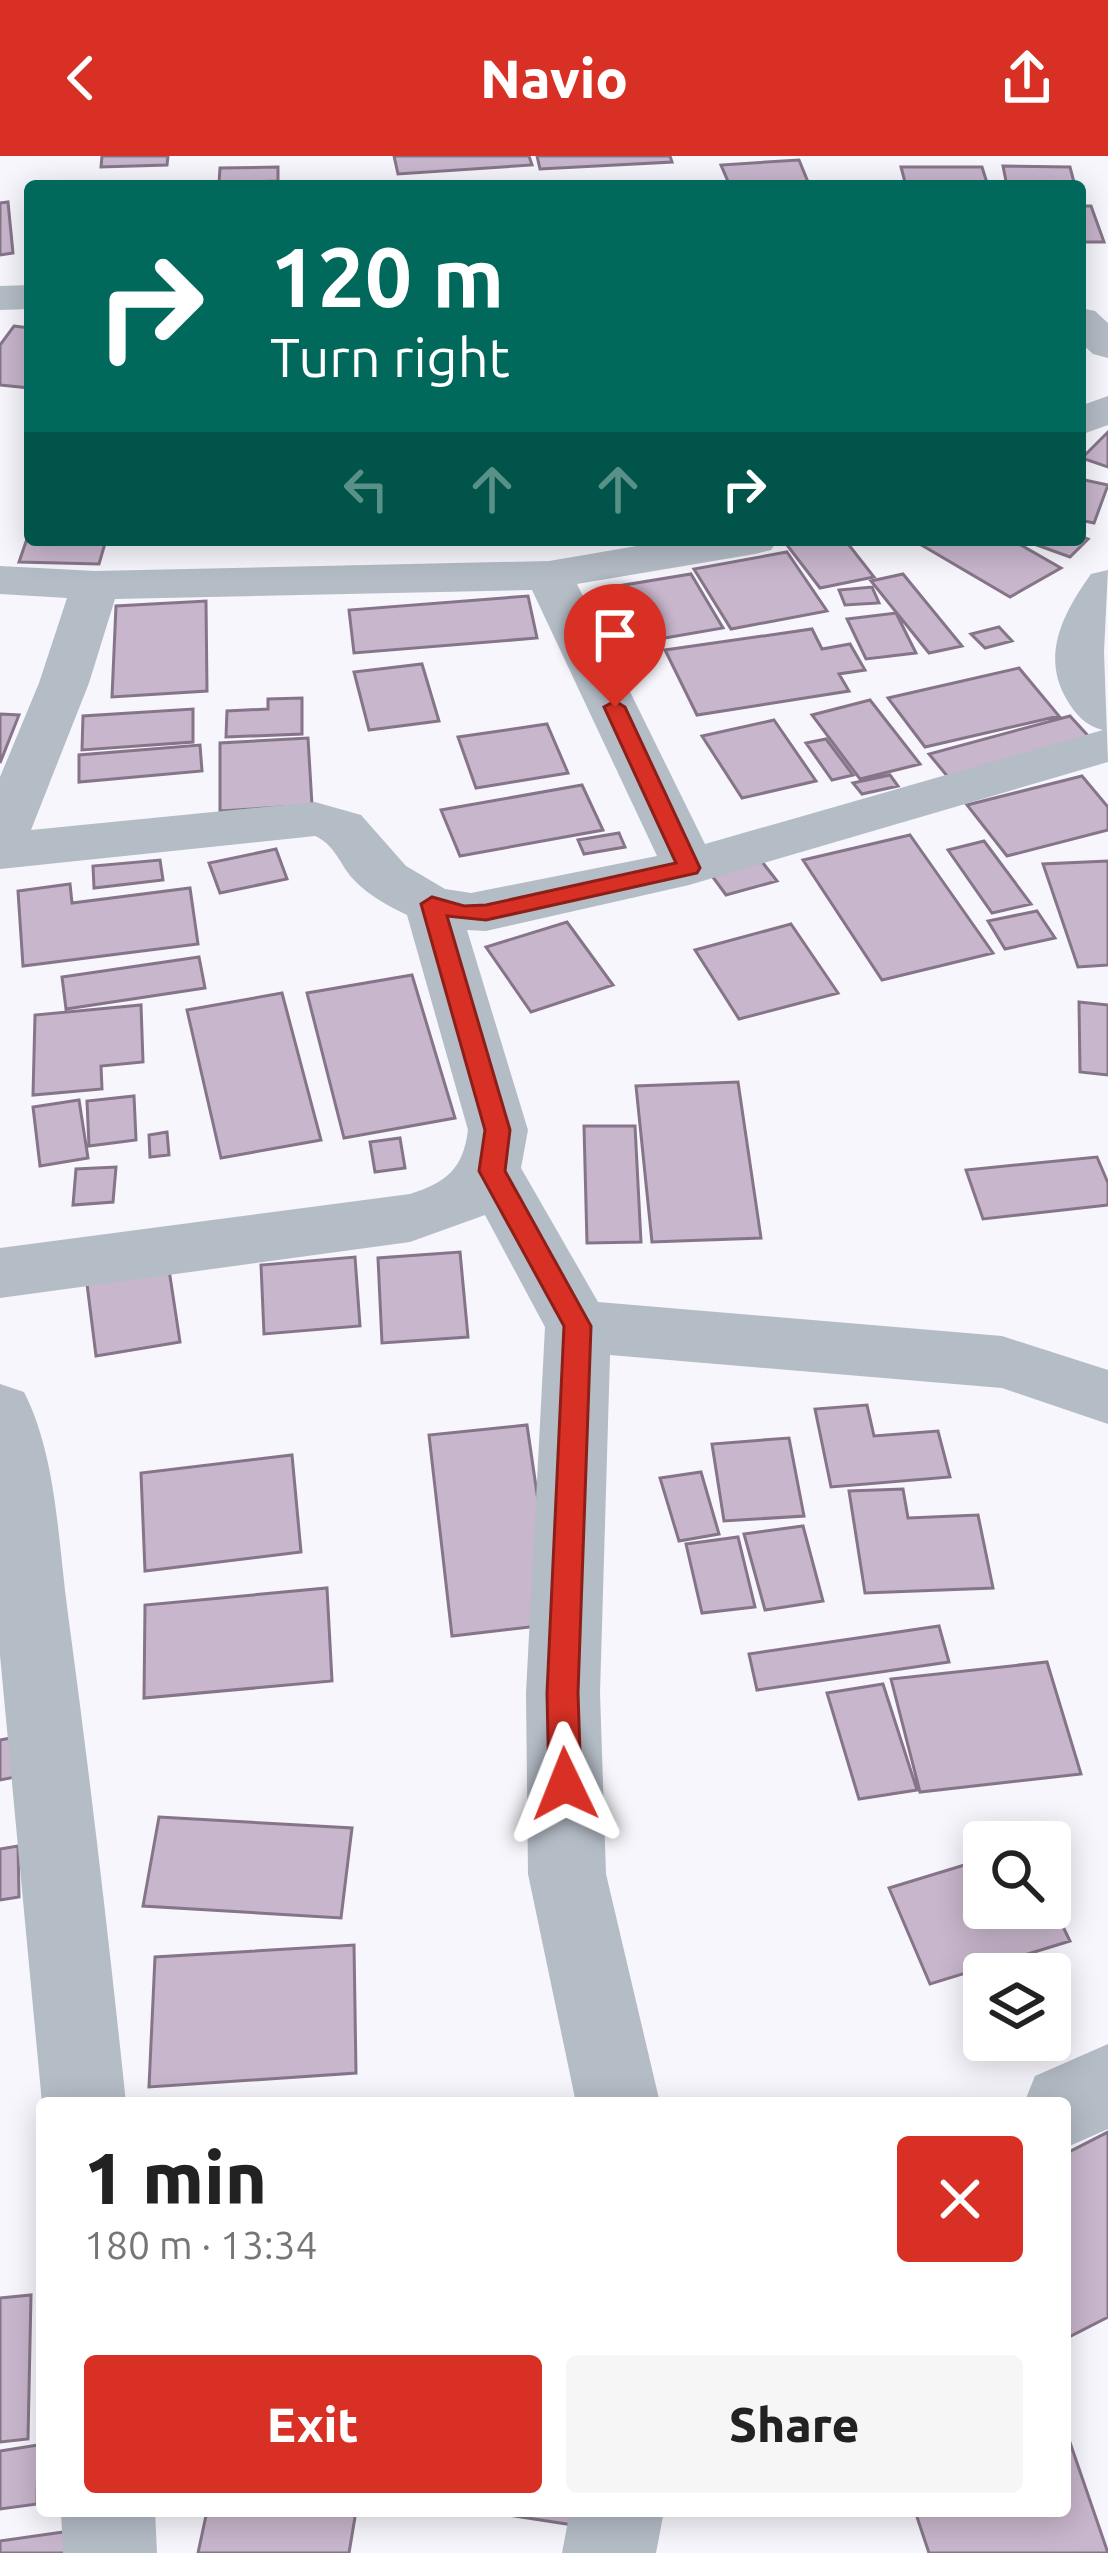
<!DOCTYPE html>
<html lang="en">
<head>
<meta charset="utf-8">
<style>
  body { margin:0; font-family:Ubuntu,sans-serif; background:#f6f6f6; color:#222; height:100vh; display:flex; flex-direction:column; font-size:45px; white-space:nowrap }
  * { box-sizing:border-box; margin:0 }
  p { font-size:39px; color:#767676 }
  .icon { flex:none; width:66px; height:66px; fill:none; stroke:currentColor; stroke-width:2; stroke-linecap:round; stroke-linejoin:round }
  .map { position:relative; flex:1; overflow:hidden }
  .drawer { position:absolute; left:36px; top:1941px; width:1035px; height:420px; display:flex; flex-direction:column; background:#fff; border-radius:12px; box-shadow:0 6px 30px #0003 }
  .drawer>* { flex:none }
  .top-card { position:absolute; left:24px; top:24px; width:1062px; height:366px; border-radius:12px; box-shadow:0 6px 30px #0003; background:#00695c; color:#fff; overflow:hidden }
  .buttons { position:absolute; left:963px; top:1665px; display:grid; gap:24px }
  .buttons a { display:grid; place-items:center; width:108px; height:108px; border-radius:12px; background:#fff; box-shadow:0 6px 30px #0003; font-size:60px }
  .pin { position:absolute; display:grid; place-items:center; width:102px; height:102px; color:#fff; margin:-123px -51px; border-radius:50% 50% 50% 0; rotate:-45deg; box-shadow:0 0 12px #0007 }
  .pin .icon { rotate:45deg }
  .me { position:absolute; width:132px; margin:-66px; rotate:358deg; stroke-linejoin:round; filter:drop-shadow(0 0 9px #0008) }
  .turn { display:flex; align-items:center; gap:42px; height:252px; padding:0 48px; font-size:54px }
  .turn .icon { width:156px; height:156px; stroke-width:2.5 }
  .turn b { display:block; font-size:84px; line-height:102px }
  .lanes { display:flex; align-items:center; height:114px; padding:0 48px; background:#0003; justify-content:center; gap:60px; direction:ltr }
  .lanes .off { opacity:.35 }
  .round { display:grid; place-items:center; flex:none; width:126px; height:126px; border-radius:12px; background:#f6f6f6 }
  .headline { display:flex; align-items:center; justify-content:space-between; height:204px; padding:0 48px }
  h1 { font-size:72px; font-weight:800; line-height:90px }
  .button { display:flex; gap:24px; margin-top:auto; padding:24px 48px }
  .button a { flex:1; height:138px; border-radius:12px; background:#d93025; color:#fff; font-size:48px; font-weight:800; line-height:138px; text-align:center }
  .button a+a { background:#f6f6f6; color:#222 }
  header { display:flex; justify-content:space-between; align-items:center; height:156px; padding:0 48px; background:#d93025; color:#fff; font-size:54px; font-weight:800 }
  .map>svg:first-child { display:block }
</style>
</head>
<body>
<header><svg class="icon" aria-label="back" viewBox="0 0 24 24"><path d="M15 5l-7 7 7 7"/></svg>Navio<svg class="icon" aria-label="share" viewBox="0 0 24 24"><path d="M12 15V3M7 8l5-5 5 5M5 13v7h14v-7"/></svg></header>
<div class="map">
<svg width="1108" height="2397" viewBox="0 0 1108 2397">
  <rect width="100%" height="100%" fill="#f6f6fc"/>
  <!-- building -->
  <path fill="#c8b6cc" stroke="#867589" stroke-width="3" d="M102 0H168L167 9 101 11Z
    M394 0H529L532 9 398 18Z
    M537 0H670L672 6 540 13Z
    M799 4 808 26 791 30H730L721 9Z
    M1003 10 1070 11 1075 30H1007Z
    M278 11V25L219 27 220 12Z
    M901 11H982L988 30H906Z
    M8 46 13 97 0 99V47Z
    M1080 50H1091L1104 86H1080Z
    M14 170 30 172V232L0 229V189Z
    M1108 276V311L1082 302Z
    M1080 323 1108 329 1094 367 1080 364Z
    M30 374V384H106L99 408 19 406Z
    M1080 380 1088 383 1070 401 1023 384H1080Z
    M809 384H845L874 421 820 432 787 389Z
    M913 384H1012L1061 412 1010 441Z
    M787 396 827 455 731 473 694 413Z
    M691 418 723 472 630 488 600 433Z
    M903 418 962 490 929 497 871 425Z
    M872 431 879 447 845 449 839 434Z
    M528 440 537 482 354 497 349 454Z
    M206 445 207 535 112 541 116 450Z
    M896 457 916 497 866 503 847 463Z
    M999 471 1012 485 985 492 971 478Z
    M812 473 822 493 850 488 865 514 839 518 849 535 697 559 665 494Z
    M422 508 439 565 369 574 354 516Z
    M1019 512 1059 560 925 591 888 542Z
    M302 542V578L226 581 227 555 268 553V543Z
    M870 544 920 608 860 623 812 559Z
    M193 553V586L82 594 83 560Z
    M0 558 19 559 0 607Z
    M1070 560 1091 583 948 621 929 598Z
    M774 564 816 625 742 642 702 580Z
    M547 568 568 617 476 632 458 581Z
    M308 582 312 649 220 655V587Z
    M826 583 853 619 832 624 806 587Z
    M200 589 202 615 79 626V599Z
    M890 619 898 630 862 638 853 627Z
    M1082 620 1108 651V674L1007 700 967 649Z
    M582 629 603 674 460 700 441 654Z
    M619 677 625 691 584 698 578 684Z
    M910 679 993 797 882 824 803 704Z
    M984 685 1031 748 992 757 948 694Z
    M276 693 287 723 220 737 209 707Z
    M756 698 777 725 726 739 707 713Z
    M160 704 163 724 94 732 93 710Z
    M1108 705V809L1078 811 1043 708Z
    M70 728 72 747 190 732 198 788 23 810 18 735Z
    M1037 755 1055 782 1005 793 988 765Z
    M567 766 613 829 531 856 486 791Z
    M791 768 838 837 739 863 695 794Z
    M199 801 205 832 66 853 62 821Z
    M412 819 455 962 344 982 307 837Z
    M282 837 321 984 221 1002 187 854Z
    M1079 846 1108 849V919L1080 916Z
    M141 849 143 906 101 910 102 933 33 939 35 859Z
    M738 926 761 1082 652 1086 636 930Z
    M134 940 136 984 89 990 87 945Z
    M79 944 88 1002 40 1010 33 951Z
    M584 970H635L641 1086 587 1087Z
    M167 976 169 999 150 1001 149 979Z
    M400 982 405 1012 375 1016 370 986Z
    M1097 1001 1108 1027V1049L983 1063 966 1014Z
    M116 1011 113 1046 73 1049 76 1013Z
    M460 1096 468 1181 382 1187 378 1102Z
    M355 1101 360 1170 264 1178 261 1109Z
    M168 1107 180 1186 96 1200 86 1120Z
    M867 1249 874 1280 938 1275 950 1321 831 1331 815 1253Z
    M527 1269 556 1468 452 1480 429 1279Z
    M789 1282 804 1360 724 1365 712 1288Z
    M292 1299 301 1396 145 1415 141 1317Z
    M701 1316 719 1378 679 1385 660 1322Z
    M903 1333 908 1362 978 1359 993 1432 865 1437 849 1335Z
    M803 1370 823 1445 765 1454 744 1378Z
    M738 1381 755 1451 702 1457 686 1388Z
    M327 1432 332 1525 144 1542 145 1449Z
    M939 1470 949 1506 757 1534 749 1498Z
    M1047 1506 1081 1618 920 1636 891 1523Z
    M883 1528 917 1634 859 1643 827 1537Z
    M31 1578 35 1617 0 1624V1584Z
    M159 1661 352 1672 341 1762 143 1750Z
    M18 1690 19 1741 0 1744V1693Z
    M984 1703V1752H1050V1744L1070 1785 930 1828 889 1732Z
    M354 1789 356 1917 149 1931 155 1801Z
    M1108 1976V2161L1065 2183V1998Z
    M31 2139 28 2283 0 2286V2142Z
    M1065 2272 1108 2397H929L915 2355H1065Z
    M38 2289 37 2348 0 2353V2295Z
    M207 2355H356L349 2397H198Z
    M482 2355H588L586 2371Z
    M91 2372V2397H0V2385Z"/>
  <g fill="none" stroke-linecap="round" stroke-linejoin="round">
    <!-- minor -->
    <path fill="#b4bcc6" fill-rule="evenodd" d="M30 129V153L0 154V130Z
      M1080 152 1095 155 1108 167V202L1093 198 1080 186Z
      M1108 240V269L1080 279V250Z
      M672 384H778L771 394 755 398 577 428 705 688 1103 574C1086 570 1076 559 1067 544 1040 499 1064 456 1091 418L1108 414 1104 496 1108 606 689 729 486 775 467 774 528 974 521 1012 598 1146 1002 1180 1108 1214V1268L1002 1232 610 1199 600 1537 606 1718 660 1947H576L528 1718 526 1537 545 1171 485 1059 410 1086 0 1142V1092L410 1038C447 1026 463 1013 468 974L407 759C388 750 370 740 355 725 340 710 336 689 315 680L0 713V621L39 527 67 442 0 438V410L95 415 549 405ZM532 434 657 700 471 737 445 733 406 710 361 659 315 646 31 674 89 527 115 443Z
      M0 1228 24 1236C57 1301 58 1386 68 1458 90 1621 109 1784 126 1947H42L0 1499Z
      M1108 1888V1973L1065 1992V1947H1024L1035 1920Z
      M61 2355H155L157 2397H63Z
      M570 2355H664L656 2397H562Z"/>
  </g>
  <!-- route -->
  <path fill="#d93025" stroke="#8d1f18" stroke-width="3" d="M615 545 625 551 700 712 697 717 486 764 447 760 510 974 505 1015 591 1170 578 1537 581 1628 576 1638 565 1642 554 1638 549 1628 547 1537 564 1170 479 1015 485 974 421 748 432 741 464 750 486 749 676 707 604 551Z"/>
</svg>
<div class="buttons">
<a><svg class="icon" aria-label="search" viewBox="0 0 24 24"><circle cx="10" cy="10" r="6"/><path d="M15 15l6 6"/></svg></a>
<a><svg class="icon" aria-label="layers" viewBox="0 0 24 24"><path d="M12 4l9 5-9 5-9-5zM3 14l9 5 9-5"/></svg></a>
</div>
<div class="pin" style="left:615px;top:551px;background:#d93025"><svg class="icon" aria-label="arrive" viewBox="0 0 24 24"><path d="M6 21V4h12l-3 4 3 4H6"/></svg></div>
<svg class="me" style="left:565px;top:1628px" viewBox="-20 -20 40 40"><path d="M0-17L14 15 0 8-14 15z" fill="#d93025" stroke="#fff" stroke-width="4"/></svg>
<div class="top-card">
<div class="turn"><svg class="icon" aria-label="right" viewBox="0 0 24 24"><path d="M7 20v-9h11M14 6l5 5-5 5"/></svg><div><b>120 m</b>Turn right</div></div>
<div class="lanes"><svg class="icon off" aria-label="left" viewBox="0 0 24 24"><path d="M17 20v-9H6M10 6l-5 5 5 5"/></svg><svg class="icon off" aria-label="ahead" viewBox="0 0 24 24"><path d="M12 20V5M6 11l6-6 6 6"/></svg><svg class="icon off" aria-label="ahead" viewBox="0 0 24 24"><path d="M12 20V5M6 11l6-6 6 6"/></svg><svg class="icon" aria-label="right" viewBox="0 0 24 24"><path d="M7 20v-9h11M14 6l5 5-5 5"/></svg></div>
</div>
<section class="drawer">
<div class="headline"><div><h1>1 min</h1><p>180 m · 13:34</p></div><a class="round" style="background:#d93025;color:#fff"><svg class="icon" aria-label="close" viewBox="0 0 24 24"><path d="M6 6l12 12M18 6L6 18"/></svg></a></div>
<div class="button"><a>Exit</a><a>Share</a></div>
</section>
</div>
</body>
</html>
